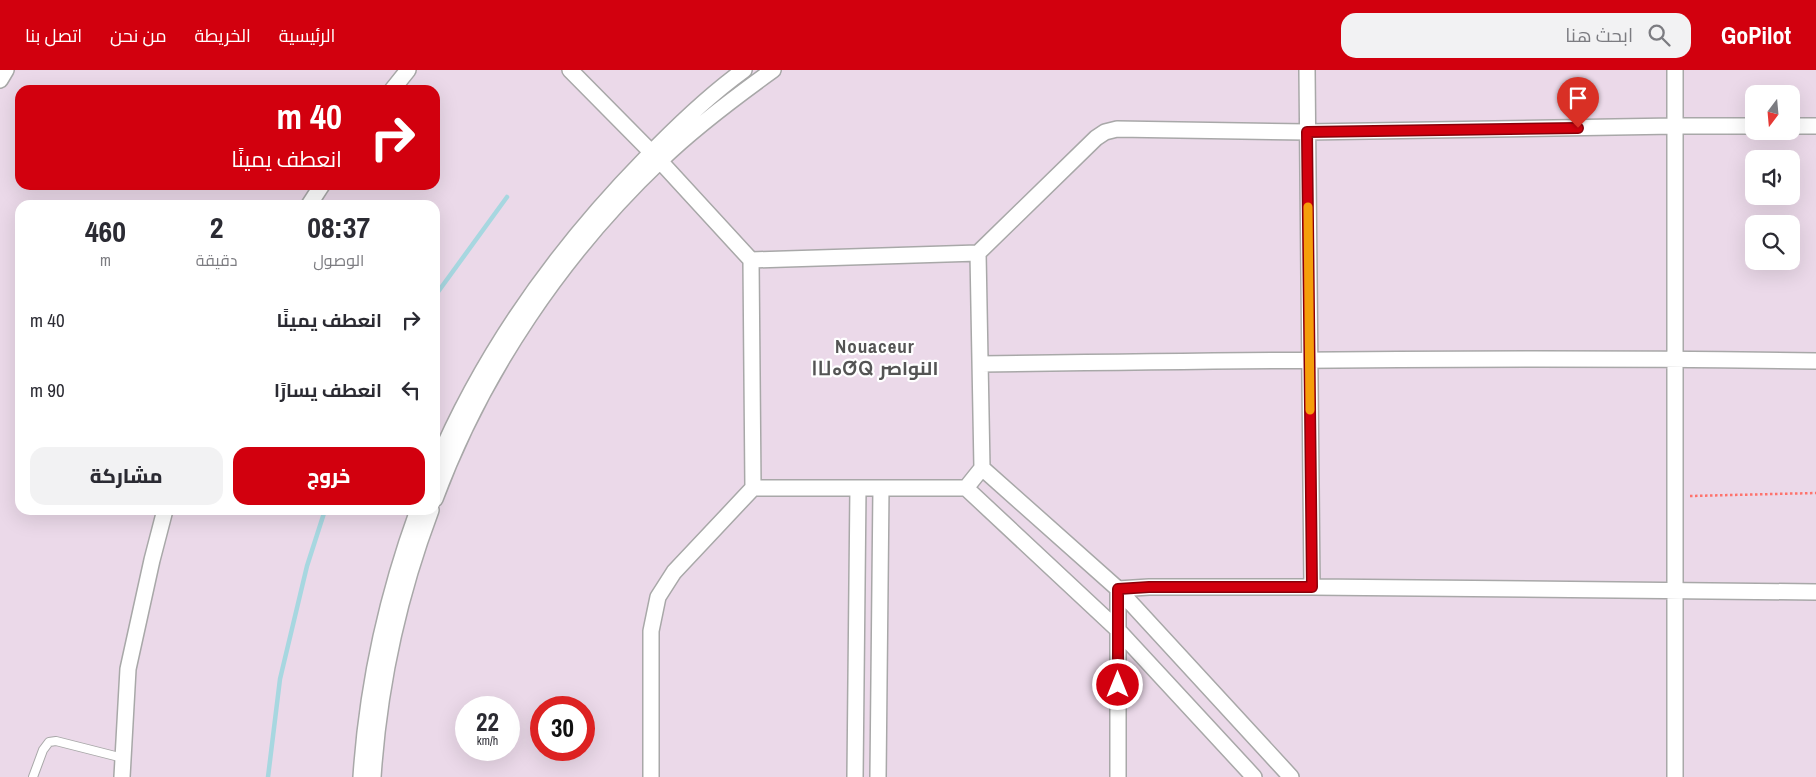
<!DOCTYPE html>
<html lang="ar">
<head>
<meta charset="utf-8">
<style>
  body { margin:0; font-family:"Archivo Narrow",Cairo,"Noto Sans Tifinagh",sans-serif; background:#f2f2f3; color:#2b2b33; direction:rtl; height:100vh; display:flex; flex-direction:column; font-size:19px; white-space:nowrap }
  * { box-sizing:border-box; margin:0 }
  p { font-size:16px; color:#7c7c81 }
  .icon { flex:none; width:28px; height:28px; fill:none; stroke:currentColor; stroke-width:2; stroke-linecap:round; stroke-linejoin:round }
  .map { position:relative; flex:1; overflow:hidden; direction:ltr }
  .details { position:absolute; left:15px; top:130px; width:425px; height:315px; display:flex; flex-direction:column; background:#fff; border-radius:15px; box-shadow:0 5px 20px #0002; direction:rtl }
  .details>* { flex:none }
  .top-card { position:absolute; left:15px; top:15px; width:425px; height:105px; border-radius:15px; box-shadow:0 5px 20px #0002; direction:rtl; background:#d2000e; color:#fff; overflow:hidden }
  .needle { width:32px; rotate:196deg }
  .fabs { position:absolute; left:1745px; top:15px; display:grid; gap:10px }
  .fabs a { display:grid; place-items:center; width:55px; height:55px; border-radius:10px; background:#fff; box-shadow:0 5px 20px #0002; font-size:25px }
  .speed { position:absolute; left:455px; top:626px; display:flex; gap:10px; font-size:25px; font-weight:700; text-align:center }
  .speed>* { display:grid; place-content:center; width:65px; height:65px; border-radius:50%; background:#fff; box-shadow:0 5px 20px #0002; line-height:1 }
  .speed small { font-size:12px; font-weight:400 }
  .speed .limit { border:8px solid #d22; background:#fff; color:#111 }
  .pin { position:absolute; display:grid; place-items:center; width:42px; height:42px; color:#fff; margin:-51px -21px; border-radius:50% 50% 50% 0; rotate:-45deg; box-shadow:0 0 5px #0007 }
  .pin .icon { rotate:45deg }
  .me { position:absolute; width:55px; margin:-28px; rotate:0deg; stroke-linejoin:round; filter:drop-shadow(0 0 4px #0008) }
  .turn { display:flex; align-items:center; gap:18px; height:105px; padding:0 15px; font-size:22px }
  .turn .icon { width:65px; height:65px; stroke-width:2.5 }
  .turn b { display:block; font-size:35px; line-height:42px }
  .eta { display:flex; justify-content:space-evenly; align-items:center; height:85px; text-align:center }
  .eta b { font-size:30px; font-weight:800; line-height:35px }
  .button { display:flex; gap:10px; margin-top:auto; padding:10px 15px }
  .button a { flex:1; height:58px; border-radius:15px; background:#d2000e; color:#fff; font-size:20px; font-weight:800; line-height:58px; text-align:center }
  .button a+a { background:#f2f2f3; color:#2b2b33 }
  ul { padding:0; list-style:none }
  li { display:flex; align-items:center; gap:15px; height:70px; padding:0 15px }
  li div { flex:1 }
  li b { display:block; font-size:19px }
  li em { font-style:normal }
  header { display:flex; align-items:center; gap:30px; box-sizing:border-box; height:70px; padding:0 25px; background:#d2000e; color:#fff }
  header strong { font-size:24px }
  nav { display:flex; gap:28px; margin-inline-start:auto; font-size:18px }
  .search { width:350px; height:45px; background:#f2f2f3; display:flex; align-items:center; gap:12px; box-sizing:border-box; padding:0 18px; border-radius:15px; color:#7c7c81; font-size:19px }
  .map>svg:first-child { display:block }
</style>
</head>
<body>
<header>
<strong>GoPilot</strong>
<div class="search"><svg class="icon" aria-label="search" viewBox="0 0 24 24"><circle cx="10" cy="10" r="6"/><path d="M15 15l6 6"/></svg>ابحث هنا</div>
<nav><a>الرئيسية</a><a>الخريطة</a><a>من نحن</a><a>اتصل بنا</a></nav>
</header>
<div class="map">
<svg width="1816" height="707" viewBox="0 0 1816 707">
  <rect width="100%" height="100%" fill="#f1ede7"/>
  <!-- industrial -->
  <path fill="#ebd9e9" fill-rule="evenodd" d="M0 0H1816V707H0ZM20 20H435V115H20ZM1754 24H1791V61H1754ZM1754 89H1791V126H1754ZM20 135H435V440H20ZM1754 154H1791V191H1754ZM466 638H509V680H466ZM541 638H584V680H541Z"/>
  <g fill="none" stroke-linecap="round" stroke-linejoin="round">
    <!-- stream -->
    <path stroke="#a7d7e0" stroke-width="4.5" d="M435 226 507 127
      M268 707 280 609 307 496 325 440"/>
    <!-- lane casing -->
    <g stroke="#a8a8a8" stroke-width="10">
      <path id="lane" d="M33 707 43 680 49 672 56 671 123 688"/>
    </g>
    <!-- street casing -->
    <g stroke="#a8a8a8" stroke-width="18">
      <path id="street" d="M570 0 660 91 751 190 753 418 674 502 658 527 651 561V707
        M1307 0 1312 517
        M1675 0V707
        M0 10 6 0
        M392 20 408 0
        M1791 56H1816
        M309 135 322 115
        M751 190 978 183 1096 68 1105 62 1117 59 1307 62 1675 56H1754
        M981 294C1259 290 1538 287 1816 291
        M435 397C484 281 557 179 645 89 676 57 708 26 744 0
        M982 398 1118 519 1291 707
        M753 418H966L1118 560 1254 707
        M966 418 982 398 978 183
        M435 429C482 302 563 183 661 90 695 57 734 28 773 0
        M122 707 128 599 152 490 165 440
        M361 707C367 616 387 525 418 440
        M373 707C379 616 399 525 431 440
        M855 707 858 418
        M878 707 881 418
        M1118 707V519L1149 517H1312L1816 522"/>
    </g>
    <!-- path -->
    <path stroke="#fe726c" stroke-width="2.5" stroke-dasharray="2.5 2.5" stroke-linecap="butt" d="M1690 426 1816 423"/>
    <!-- lane -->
    <use href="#lane" stroke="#fff" stroke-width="8"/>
    <!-- street -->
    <use href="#street" stroke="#fff" stroke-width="15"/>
  </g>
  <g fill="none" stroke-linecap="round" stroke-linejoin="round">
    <!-- route casing -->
    <g stroke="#880009" stroke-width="12">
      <path id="route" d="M1118 615V519L1149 517H1312L1307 62 1578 58"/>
    </g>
    <!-- route -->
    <use href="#route" stroke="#d2000e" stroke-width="9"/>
    <!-- slow -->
    <path stroke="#f59e0b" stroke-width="9" d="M1308 137 1310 340"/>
  </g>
  <g text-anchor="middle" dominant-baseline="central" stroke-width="4.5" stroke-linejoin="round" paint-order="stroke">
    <!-- district labels -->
    <g font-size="19" font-weight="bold" letter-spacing="1" fill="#545454" stroke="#fff">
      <text x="875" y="276">Nouaceur<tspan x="875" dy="22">ⵏⵡⴰⵚⵕ النواصر</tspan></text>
    </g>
  </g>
</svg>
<div class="fabs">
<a><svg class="needle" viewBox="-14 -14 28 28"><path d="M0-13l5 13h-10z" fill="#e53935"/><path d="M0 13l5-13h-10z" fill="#7c7c81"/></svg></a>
<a><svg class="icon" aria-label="sound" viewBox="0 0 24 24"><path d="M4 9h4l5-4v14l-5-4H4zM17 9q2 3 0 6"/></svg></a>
<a><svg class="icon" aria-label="search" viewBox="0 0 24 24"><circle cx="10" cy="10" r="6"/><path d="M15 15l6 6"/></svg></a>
</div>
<div class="speed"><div>22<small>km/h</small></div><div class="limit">30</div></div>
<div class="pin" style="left:1578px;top:58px;background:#d93025"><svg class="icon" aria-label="arrive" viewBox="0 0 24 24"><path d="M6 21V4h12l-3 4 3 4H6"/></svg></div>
<svg class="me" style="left:1118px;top:615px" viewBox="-20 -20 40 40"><circle r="17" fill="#d2000e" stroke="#fff" stroke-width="3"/><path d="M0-11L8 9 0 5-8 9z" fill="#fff"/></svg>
<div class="top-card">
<div class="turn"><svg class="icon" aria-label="right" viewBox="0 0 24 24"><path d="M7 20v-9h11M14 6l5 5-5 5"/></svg><div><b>40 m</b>انعطف يمينًا</div></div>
</div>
<section class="details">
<div class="eta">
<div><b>08:37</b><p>الوصول</p></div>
<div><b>2</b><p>دقيقة</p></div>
<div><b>460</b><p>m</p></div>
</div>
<ul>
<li><svg class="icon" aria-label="right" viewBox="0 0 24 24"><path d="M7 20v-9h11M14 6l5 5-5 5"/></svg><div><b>انعطف يمينًا</b></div><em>40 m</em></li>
<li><svg class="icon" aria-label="left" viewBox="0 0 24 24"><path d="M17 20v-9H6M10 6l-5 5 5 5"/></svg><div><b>انعطف يسارًا</b></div><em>90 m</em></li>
</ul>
<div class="button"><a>خروج</a><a>مشاركة</a></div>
</section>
</div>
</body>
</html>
